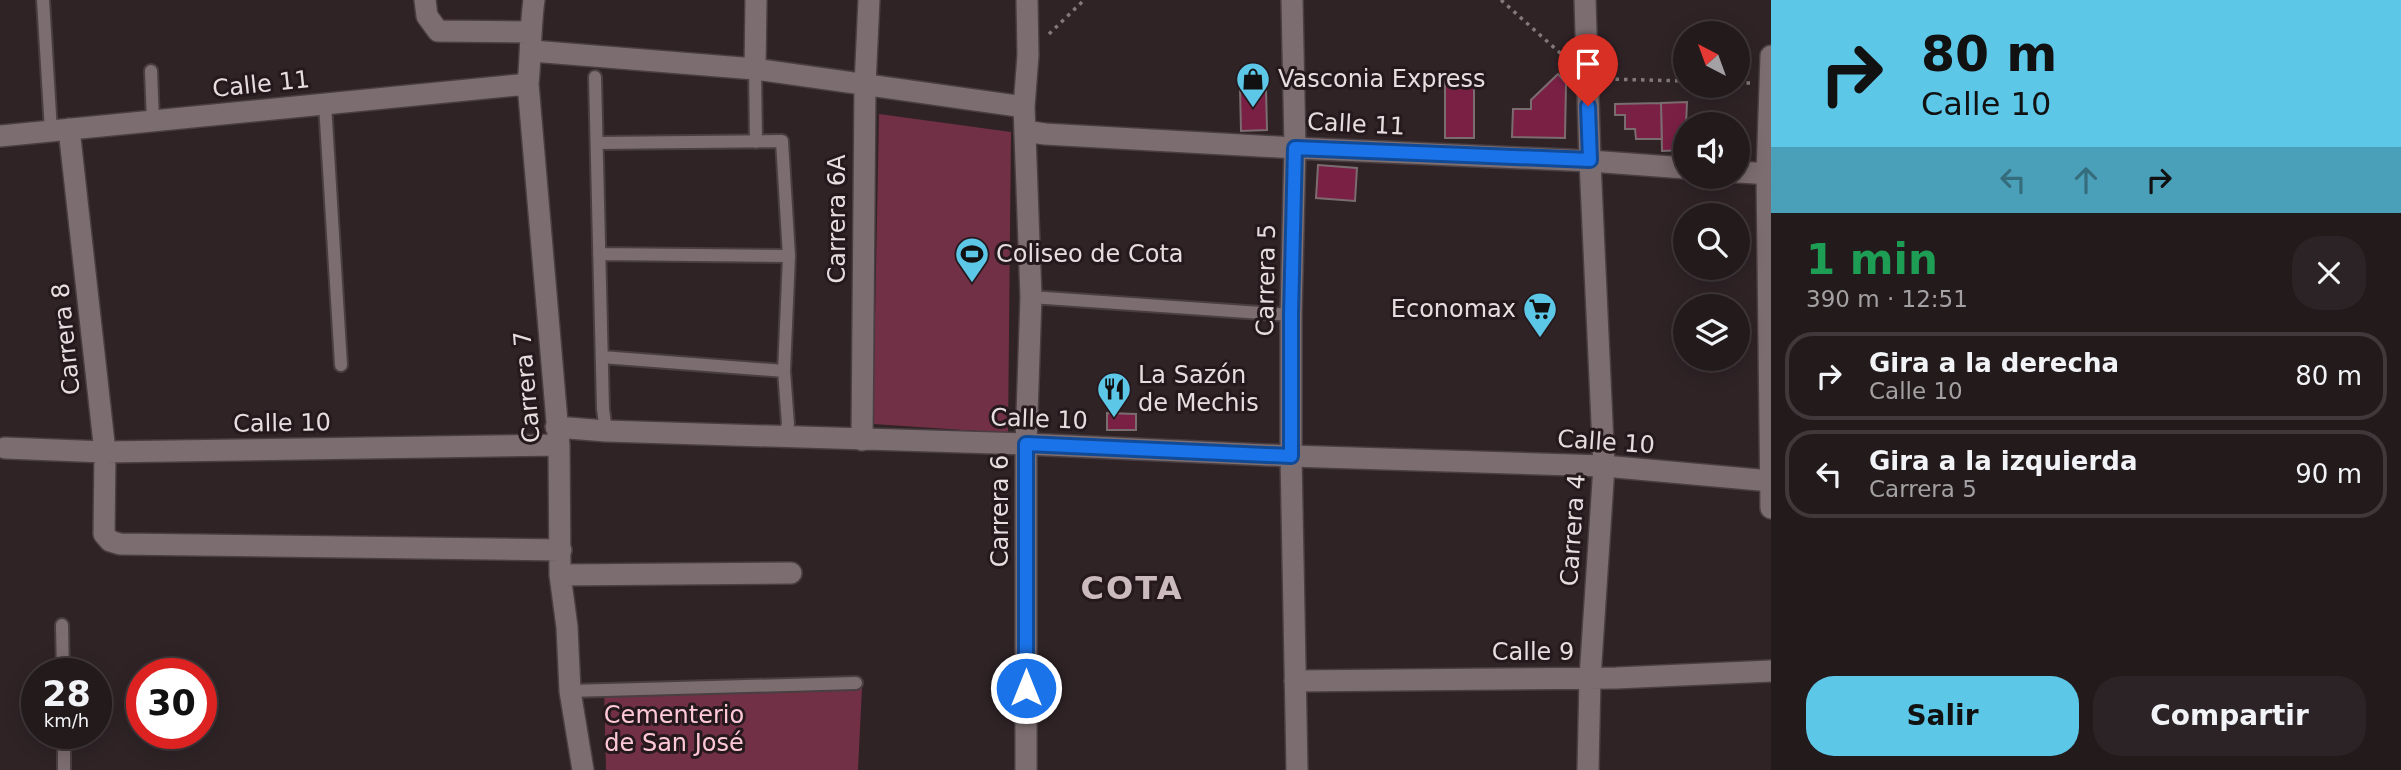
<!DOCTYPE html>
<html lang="es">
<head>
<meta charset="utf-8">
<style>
  body { margin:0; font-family:"DejaVu Sans",sans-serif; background:#2b2325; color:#f1f3f6; height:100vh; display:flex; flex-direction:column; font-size:26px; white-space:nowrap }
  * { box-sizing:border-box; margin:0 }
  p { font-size:23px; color:#a3a1a3 }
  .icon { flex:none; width:38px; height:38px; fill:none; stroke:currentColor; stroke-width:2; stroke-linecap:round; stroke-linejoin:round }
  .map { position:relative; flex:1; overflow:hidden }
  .details { display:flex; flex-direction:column; background:#231a1c; width:630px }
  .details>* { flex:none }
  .guide { background:#5dc7e8; color:#111; overflow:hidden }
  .needle { width:46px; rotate:319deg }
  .tools { position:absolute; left:1673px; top:21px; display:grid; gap:14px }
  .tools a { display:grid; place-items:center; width:77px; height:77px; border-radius:50%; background:#231a1c; box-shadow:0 4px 18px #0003,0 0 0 2px #40383b; font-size:35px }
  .speed { position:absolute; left:21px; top:658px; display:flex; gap:14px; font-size:35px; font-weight:700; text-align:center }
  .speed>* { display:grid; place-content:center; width:91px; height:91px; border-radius:50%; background:#231a1c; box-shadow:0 4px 18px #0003,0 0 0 2px #40383b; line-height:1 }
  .speed small { font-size:18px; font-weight:400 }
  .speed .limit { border:10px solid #d22; background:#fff; color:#111 }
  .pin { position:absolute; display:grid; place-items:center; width:60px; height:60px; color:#fff; margin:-72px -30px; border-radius:50% 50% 50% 0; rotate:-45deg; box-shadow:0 0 7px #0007 }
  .pin .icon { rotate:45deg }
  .me { position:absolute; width:77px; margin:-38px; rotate:0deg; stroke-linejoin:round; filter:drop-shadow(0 0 5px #0008) }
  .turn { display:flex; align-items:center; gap:24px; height:147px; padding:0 35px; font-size:32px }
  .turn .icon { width:91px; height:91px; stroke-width:2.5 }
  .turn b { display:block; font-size:49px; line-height:60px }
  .lanes { display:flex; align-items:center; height:66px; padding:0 35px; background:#0003; justify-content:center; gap:35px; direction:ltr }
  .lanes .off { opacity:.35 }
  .round { display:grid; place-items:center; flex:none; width:74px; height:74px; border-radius:28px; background:#2b2325 }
  .overview { display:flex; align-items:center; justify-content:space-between; height:119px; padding:0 35px }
  h1 { font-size:42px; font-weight:600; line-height:52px; color:#1e9e55 }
  .primary-button { display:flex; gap:14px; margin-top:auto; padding:14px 35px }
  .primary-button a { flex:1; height:80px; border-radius:28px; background:#5dc7e8; color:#111; font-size:28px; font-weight:600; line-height:80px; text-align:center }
  .primary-button a+a { background:#2b2325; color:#f1f3f6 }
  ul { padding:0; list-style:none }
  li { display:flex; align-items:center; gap:21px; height:88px; margin:0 14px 10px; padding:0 21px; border:4px solid #40383b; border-radius:28px }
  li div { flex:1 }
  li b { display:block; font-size:26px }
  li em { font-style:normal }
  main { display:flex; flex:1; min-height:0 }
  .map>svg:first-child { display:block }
</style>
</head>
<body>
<main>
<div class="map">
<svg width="1771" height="770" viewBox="0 0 1771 770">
  <rect width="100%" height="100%" fill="#2f2326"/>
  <!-- green -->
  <path fill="#723047" d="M879 114 1011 132 1008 433 873 424Z
    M604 685 862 688 858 770H606Z"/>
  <!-- building -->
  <path fill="#7b2045" stroke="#7b6c70" stroke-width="2" d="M1558 74 1566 83 1565 138 1512 137 1513 109H1531V100Z
    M1445 81H1474V138H1445Z
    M1240 88H1266L1267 130 1241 131Z
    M1687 102 1685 150 1662 151 1661 103Z
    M1661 103 1662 139H1636L1635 129H1625V115H1615V104Z
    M1318 165 1357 168 1355 201 1316 198Z
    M1107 413 1136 414V430H1107Z"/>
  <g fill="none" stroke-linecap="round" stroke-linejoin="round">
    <!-- service casing -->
    <g stroke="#493e41" stroke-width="16">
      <path id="service" d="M43 0 51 131
        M755 69 756 142
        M151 71 153 121
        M595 77 603 409 606 431
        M325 104 341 365
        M597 143 782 141 789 256 784 371 788 424 784 437
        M599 254 789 256
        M1031 297 1291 315
        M602 357 784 371
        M62 625 63 674
        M570 691 856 683
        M64 733V770"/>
    </g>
    <!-- minor casing -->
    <g stroke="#493e41" stroke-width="24">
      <path id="minor" d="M425 0 427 16 438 31 529 32
        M534 0C530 28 531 56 528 84L559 445 560 575 567 627 570 691 583 770
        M1585 0 1590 161 1604 466 1590 678 1588 770
        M532 51 755 69 1024 107
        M1771 56 1767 174 1771 508
        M755 69 756 0
        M69 129 105 452 104 534 110 541 120 544 561 550
        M1025 131 1045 134 1295 148
        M0 136 528 84
        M556 427 606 431 1026 444 1291 456 1604 466 1771 481
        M862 440 865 85 869 0
        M5 448 105 452 559 445
        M560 575 791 573
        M1295 681 1616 678 1771 671
        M1026 770V444L1031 297 1024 107 1028 55 1027 0"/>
    </g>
    <!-- secondary casing -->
    <g stroke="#493e41" stroke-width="24">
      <path id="secondary" d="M1292 0 1295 148 1291 315V456L1297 770
        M1295 148 1590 161 1685 168
        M1738 172 1771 174"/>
    </g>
    <!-- path -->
    <path stroke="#83797b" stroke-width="3.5" stroke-dasharray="3.5 5" stroke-linecap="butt" d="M1501 0 1568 60
      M1049 34 1084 0
      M1607 79 1685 81
      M1738 83H1750"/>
    <!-- service -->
    <use href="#service" stroke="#7c6d70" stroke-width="12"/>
    <!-- minor -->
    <use href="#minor" stroke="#7c6d70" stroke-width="21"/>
    <!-- secondary -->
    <use href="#secondary" stroke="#7c6d70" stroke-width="21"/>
  </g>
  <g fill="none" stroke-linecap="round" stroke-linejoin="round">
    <!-- route casing -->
    <g stroke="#114b97" stroke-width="18">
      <path id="route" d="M1026 688V444L1291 456V315L1295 148 1590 160 1588 106"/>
    </g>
    <!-- route -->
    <use href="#route" stroke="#1a73e8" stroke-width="12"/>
  </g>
  <!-- icons -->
  <defs>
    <g id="shop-pin" transform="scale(1.75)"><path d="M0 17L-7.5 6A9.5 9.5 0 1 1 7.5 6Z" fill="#5dc7e8" stroke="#25191d"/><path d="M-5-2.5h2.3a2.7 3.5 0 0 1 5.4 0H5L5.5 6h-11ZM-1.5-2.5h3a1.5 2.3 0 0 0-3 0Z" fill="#111"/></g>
    <g id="stadium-pin" transform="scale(1.75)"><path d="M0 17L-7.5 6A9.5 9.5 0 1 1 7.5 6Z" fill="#5dc7e8" stroke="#25191d"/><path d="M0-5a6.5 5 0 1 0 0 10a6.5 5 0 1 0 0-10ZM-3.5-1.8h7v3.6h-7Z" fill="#111"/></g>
    <g id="supermarket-pin" transform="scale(1.75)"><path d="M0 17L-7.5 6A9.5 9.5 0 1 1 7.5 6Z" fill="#5dc7e8" stroke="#25191d"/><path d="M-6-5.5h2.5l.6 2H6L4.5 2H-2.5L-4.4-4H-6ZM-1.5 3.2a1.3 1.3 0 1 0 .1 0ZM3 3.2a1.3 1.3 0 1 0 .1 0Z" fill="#111"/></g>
    <g id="restaurant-pin" transform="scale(1.75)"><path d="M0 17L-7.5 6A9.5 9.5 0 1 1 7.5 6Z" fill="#5dc7e8" stroke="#25191d"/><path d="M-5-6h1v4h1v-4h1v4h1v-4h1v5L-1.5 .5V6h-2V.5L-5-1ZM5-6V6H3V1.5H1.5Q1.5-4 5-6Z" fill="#111"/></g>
  </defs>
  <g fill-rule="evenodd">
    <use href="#shop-pin" x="1253" y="79"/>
    <use href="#stadium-pin" x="972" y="254"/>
    <use href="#supermarket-pin" x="1540" y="309"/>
    <use href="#restaurant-pin" x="1114" y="389"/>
  </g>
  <g text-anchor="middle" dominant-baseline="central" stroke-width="6" stroke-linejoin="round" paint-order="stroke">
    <!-- poi labels -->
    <g font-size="24" fill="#e6dddf" stroke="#25191d" text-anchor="start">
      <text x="1278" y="79">Vasconia Express</text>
      <text x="996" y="254">Coliseo de Cota</text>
      <text x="1516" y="309" text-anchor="end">Economax</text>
      <text x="1138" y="375">La Sazón<tspan x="1138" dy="28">de Mechis</tspan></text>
    </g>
    <!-- street labels -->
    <g font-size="24" fill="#e6dddf" stroke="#25191d">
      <text transform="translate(261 84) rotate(-6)">Calle 11</text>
      <text transform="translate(1356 124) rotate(3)">Calle 11</text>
      <text transform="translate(837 219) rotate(-90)">Carrera 6A</text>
      <text transform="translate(1266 280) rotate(-89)">Carrera 5</text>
      <text transform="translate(66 339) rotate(-96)">Carrera 8</text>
      <text transform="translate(527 387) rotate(-95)">Carrera 7</text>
      <text transform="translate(1039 419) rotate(2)">Calle 10</text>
      <text transform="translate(282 423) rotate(-1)">Calle 10</text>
      <text transform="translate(1606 442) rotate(4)">Calle 10</text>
      <text transform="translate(1000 511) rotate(-90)">Carrera 6</text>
      <text transform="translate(1573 530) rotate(-86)">Carrera 4</text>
      <text x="1533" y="652">Calle 9</text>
    </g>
    <!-- park labels -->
    <g font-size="24" fill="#fec8d7" stroke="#25191d">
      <text x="674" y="715">Cementerio<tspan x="674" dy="28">de San José</tspan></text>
    </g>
    <!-- district labels -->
    <g font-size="32" font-weight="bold" letter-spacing="2" fill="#cbbabe" stroke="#25191d">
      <text x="1132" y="588">COTA</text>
    </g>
  </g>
</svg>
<div class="tools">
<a><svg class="needle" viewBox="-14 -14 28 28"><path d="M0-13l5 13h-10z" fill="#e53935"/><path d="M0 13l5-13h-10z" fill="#a3a1a3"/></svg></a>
<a><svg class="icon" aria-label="sound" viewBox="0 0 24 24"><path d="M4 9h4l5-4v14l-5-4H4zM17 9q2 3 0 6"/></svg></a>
<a><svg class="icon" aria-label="search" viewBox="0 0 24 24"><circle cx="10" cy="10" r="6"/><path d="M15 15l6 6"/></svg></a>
<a><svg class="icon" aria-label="layers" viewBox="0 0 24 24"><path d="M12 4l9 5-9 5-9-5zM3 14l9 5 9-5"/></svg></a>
</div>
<div class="speed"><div>28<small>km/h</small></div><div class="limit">30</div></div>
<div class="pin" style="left:1588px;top:106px;background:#d93025"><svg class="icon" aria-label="arrive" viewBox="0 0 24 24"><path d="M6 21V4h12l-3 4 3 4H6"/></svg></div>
<svg class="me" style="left:1026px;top:688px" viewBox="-20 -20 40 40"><circle r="17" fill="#1a73e8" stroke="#fff" stroke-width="3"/><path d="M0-11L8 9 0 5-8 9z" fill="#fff"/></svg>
</div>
<section class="details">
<div class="guide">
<div class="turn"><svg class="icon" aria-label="right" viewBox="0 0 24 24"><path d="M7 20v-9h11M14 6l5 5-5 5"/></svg><div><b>80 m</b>Calle 10</div></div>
<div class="lanes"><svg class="icon off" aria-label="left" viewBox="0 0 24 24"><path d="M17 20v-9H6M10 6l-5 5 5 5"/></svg><svg class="icon off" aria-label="ahead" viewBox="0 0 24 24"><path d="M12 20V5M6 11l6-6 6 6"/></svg><svg class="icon" aria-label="right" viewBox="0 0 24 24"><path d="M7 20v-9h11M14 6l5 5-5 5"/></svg></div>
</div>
<div class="overview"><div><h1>1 min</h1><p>390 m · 12:51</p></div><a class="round"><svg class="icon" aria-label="close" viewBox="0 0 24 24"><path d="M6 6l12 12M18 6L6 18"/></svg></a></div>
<ul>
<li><svg class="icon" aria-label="right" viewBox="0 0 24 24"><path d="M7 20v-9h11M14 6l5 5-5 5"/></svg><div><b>Gira a la derecha</b><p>Calle 10</p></div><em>80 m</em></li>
<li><svg class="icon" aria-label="left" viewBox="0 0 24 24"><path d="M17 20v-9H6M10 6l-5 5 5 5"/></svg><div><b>Gira a la izquierda</b><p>Carrera 5</p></div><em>90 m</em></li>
</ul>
<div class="primary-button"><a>Salir</a><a>Compartir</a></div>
</section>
</main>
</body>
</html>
